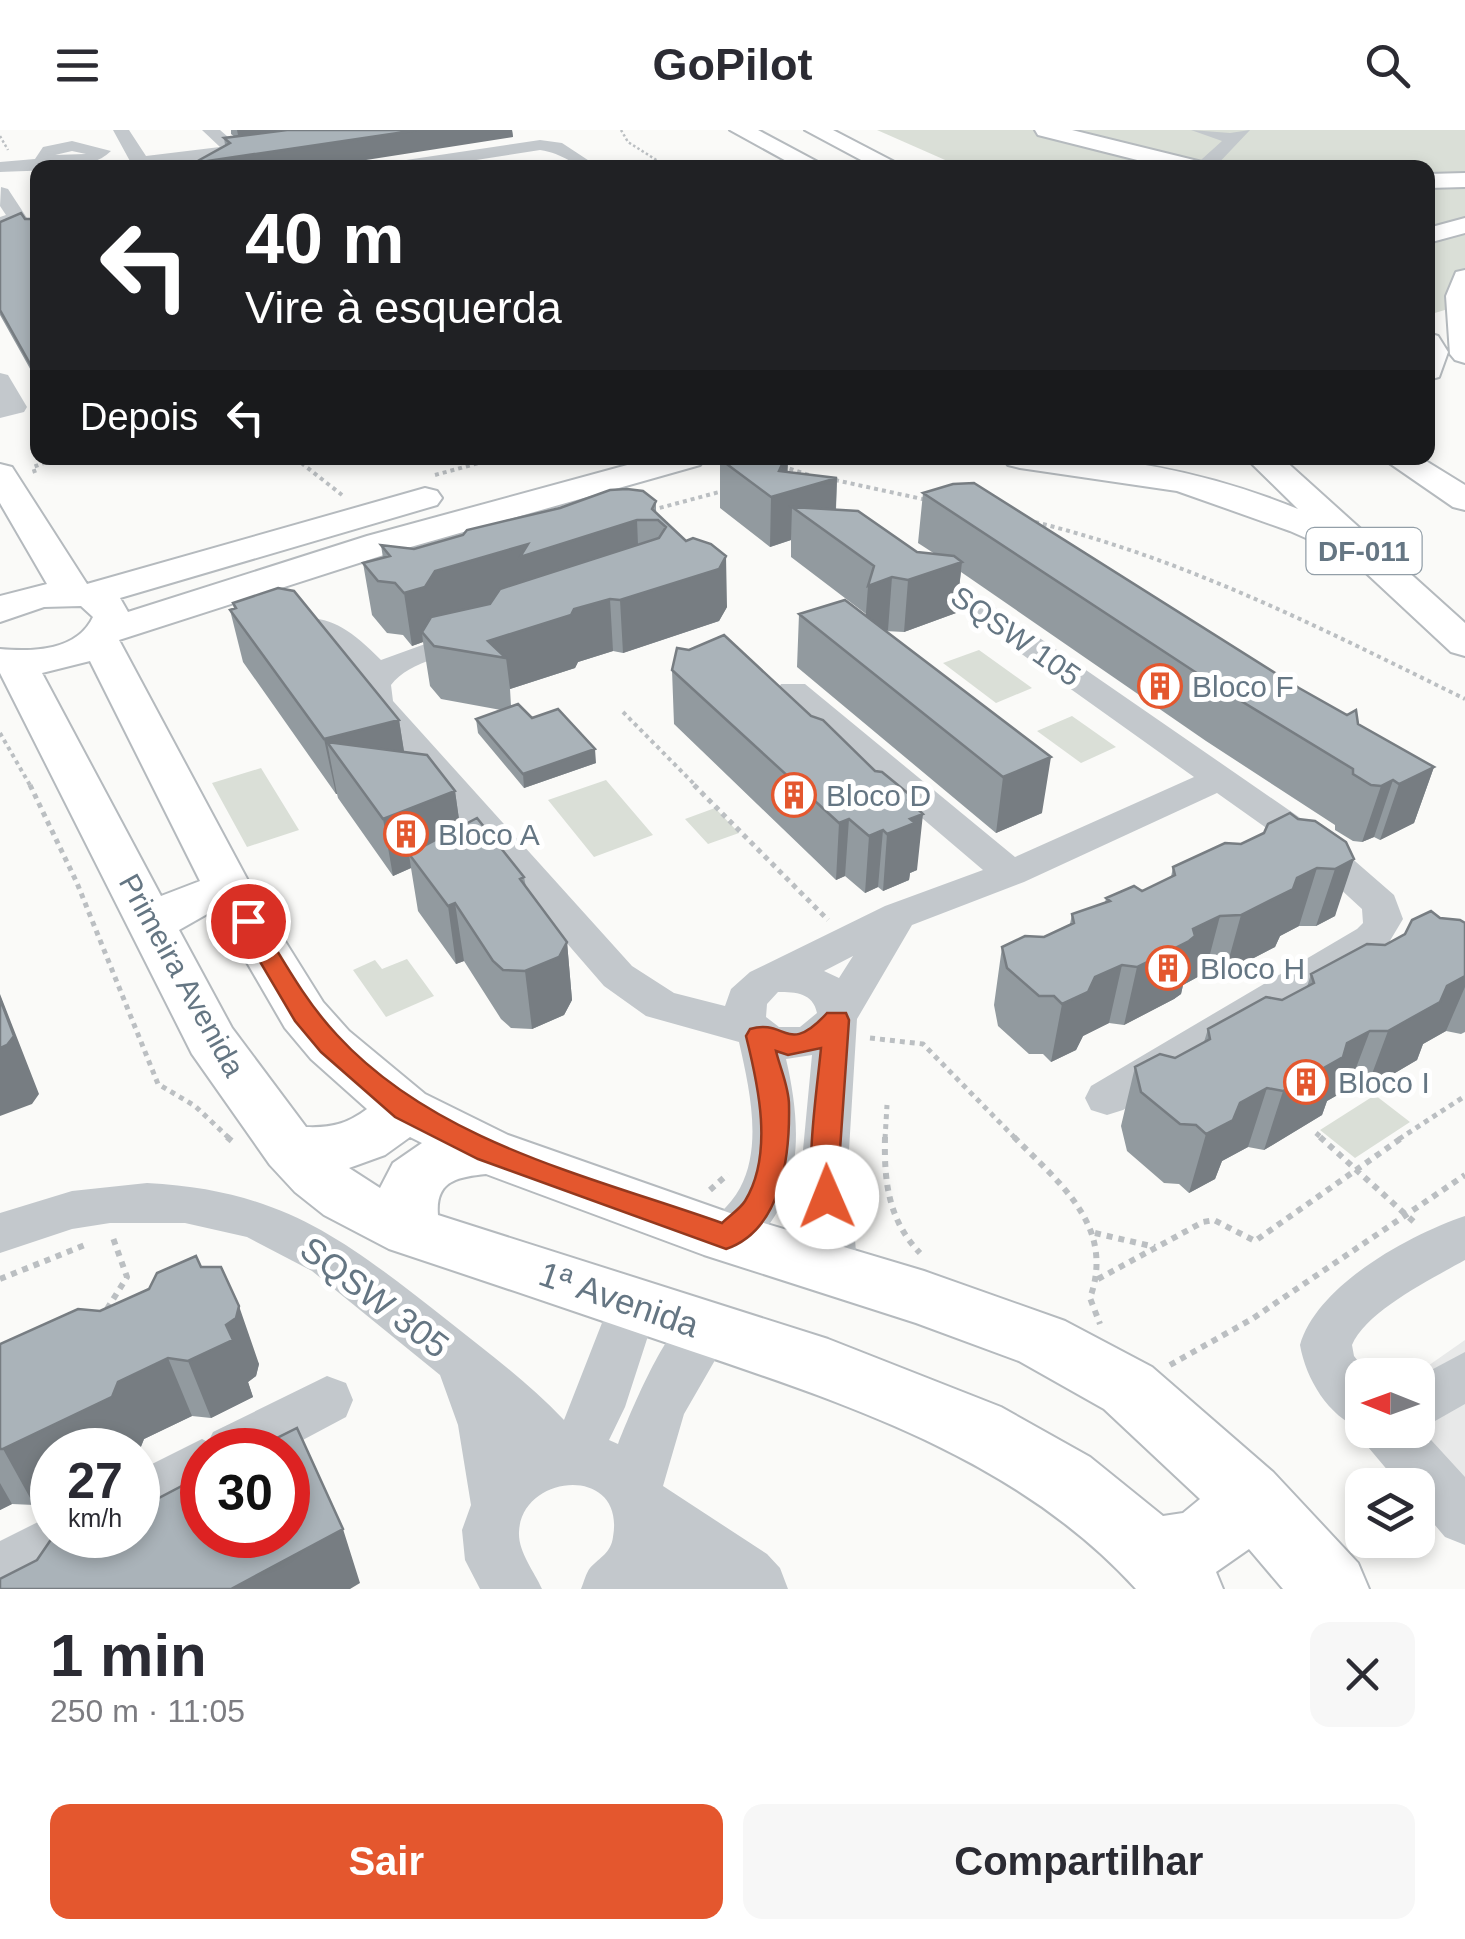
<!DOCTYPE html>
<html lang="pt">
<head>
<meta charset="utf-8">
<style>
  body { margin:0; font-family:Arial,sans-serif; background:#f7f7f7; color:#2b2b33; height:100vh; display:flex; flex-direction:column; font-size:38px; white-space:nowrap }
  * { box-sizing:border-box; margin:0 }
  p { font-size:32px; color:#7c7c81 }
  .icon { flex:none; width:55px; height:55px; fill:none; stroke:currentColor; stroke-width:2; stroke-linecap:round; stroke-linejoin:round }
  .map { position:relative; height:1459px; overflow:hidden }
  .details { display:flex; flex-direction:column; background:#fff; flex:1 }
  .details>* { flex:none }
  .banner { position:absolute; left:30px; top:30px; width:1405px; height:305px; border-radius:20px; box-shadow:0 5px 15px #0003; background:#202124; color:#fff; overflow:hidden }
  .needle { width:65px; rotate:271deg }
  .tools { position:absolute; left:1345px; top:1228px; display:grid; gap:20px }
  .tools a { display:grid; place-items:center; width:90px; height:90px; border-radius:20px; background:#fff; box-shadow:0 5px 15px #0003; font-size:50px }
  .speed { position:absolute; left:30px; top:1298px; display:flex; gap:20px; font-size:50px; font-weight:700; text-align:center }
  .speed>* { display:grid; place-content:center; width:130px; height:130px; border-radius:50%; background:#fff; box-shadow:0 5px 15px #0003; line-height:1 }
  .speed small { font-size:25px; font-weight:400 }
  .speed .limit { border:15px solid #d22; background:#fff; color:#111 }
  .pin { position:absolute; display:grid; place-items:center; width:85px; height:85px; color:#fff; margin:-42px; border:5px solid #fff; border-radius:50%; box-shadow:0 2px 10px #0007 }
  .me { position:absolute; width:110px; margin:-55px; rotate:359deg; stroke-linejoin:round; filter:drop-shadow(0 0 8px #0008) }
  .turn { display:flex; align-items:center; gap:35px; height:210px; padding:0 50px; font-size:45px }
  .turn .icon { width:130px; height:130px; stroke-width:2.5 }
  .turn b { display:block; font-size:70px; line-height:85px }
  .then { display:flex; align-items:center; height:95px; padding:0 50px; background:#0003; gap:20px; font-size:38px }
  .round { display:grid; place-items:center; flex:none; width:105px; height:105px; border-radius:20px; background:#f7f7f7 }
  .summary { display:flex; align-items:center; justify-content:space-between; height:170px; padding:0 50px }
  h1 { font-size:60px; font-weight:700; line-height:75px }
  .action { display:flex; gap:20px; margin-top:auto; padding:20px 50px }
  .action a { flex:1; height:115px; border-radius:20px; background:#e4572e; color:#fff; font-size:40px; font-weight:700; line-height:115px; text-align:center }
  .action a+a { background:#f7f7f7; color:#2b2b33 }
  header { display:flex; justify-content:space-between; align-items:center; height:130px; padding:0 50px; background:#fff; font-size:45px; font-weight:700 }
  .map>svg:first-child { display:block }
</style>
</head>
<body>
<header><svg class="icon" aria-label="menu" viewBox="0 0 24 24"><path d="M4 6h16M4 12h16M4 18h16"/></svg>GoPilot<svg class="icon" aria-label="search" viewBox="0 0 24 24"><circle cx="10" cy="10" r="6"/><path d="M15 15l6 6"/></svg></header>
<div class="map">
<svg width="1465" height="1459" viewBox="0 0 1465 1459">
  <rect width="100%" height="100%" fill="#fafaf8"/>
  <!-- built -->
  <path fill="#e8e9e9" d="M1465 1210V1380L1418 1300 1415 1245Z"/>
  <!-- green -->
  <path fill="#dadfd7" d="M877 0H1465V174L1428 185V38L961 37Z
    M979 520 1032 558 996 573 943 533Z
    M1072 586 1116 617 1081 633 1037 601Z
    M261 638 299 700 247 717 212 653Z
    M606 650 653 705 594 727 548 670Z
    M715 678 739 703 708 714 685 689Z
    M407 829 434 866 386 887 353 840 375 830 382 839Z
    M1375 965 1410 992 1355 1028 1320 1000Z"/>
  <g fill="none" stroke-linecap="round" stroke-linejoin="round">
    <!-- major casing -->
    <g stroke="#b5babe" stroke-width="4">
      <path id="major" d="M730 0H758L829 38H799Z
        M805 0H833L906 38H876Z
        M1035 0H1072L1206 33 1209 38H1169L1038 5Z
        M1465 43V57L1428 58V44Z
        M1465 88V103L1428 113V98Z
        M1465 140V233L1455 230 1450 224 1446 166 1456 142Z
        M1428 203 1438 206 1448 222 1439 247 1428 250Z
        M653 328H705L700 335 393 422 119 510 253 760 323 872 349 901 425 964 508 1005 730 1083 924 1141 1065 1191 1152 1237 1273 1342 1358 1433 1369 1459H1283L1249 1419 1216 1442 1223 1459H1136C1018 1329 847 1274 685 1219 586 1185 488 1152 389 1119L324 1085 295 1062 270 1035 192 924 0 543V519C33 522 77 521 93 487L81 476 44 477 0 492V466L47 454 0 373V334L12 337 87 454 425 358 437 361 442 368 437 375 120 468 128 482 367 406ZM90 531 200 751 161 766 42 543ZM216 779 285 898 311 929 367 979C347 994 331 998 306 997L232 898 179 800ZM410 1007 422 1013 393 1033 380 1058 349 1038 385 1025ZM486 1044 704 1125 916 1193 1019 1231 1104 1279 1200 1369 1183 1383 1163 1386 1090 1327 1001 1277 828 1209 438 1085C435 1051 457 1047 486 1044Z
        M1003 328C1106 321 1204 341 1298 379L1246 328H1282L1465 493V526L1451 522 1349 427 1290 401 1177 361 1020 338 1008 335Z
        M1382 328H1421L1465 355V380L1453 377Z"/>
    </g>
    <!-- path-far3 -->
    <path stroke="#bbbfc2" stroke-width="2.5" stroke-dasharray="2.5 2.5" stroke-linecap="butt" d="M621 0 628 12 669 38
      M0 6 8 20
      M1240 32 1272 38"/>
    <!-- path-far2 -->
    <path stroke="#bbbfc2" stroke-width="4" stroke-dasharray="4 4" stroke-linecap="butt" d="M295 328 342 365
      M782 336 809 345
      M35 343 33 337 58 328
      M435 345 497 328
      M835 350 927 370
      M652 380 723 361
      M1035 392C1188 430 1325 500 1465 569
      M623 582 697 657
      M0 603 31 657"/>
    <!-- path-far1 -->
    <path stroke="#bbbfc2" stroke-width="5" stroke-dasharray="5 5" stroke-linecap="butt" d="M30 655 77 753 158 954 195 976 230 1009
      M694 655 828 790
      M870 908 923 914 1016 1009
      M1316 1003 1323 1009
      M885 1009 887 975
      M1399 1009 1465 966"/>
    <!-- path -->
    <path stroke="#bbbfc2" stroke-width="6" stroke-dasharray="6 6" stroke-linecap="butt" d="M227 1007 233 1012
      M885 1007C884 1051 888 1090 920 1123
      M1014 1007C1059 1053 1116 1096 1090 1168L1100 1194
      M1320 1007 1414 1092
      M710 1060 728 1044
      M1095 1103 1155 1117
      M0 1149 85 1115
      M1098 1149 1203 1092 1214 1090 1255 1111 1403 1007
      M107 1179 127 1147 113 1108
      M1170 1235 1252 1189 1465 1045"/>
    <!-- minor -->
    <path fill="#c3c8cc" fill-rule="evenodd" d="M113 0H129L146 26 220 17 202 0H220L243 20 234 25 144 37 131 33Z
      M1191 0 1230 3 1250 0 1214 38H1192L1222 11Z
      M540 10 562 13 600 38C573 38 564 23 540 20L425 38H377L386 33Z
      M72 11 111 21C90 43 29 40 0 42V32L35 29 43 17ZM72 21 86 24 54 25H55Z
      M1 57 8 59 27 88 0 100V87L6 85 0 76Z
      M0 243 8 245 27 277 24 282 0 288Z
      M918 428 928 431 1325 705 1394 765 1403 789 1385 819 1123 980 1107 985 1091 980 1085 968 1091 956 1357 799 1363 793 1362 779 1299 721 1217 663 1024 752 912 795 857 889 849 1020 857 1138 849 1153 832 1159 815 1153 807 1138 803 1020 812 925 786 929C800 989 806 1060 757 1108 741 1123 731 1129 709 1121L702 1107C712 1088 730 1077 740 1058 763 1015 749 957 739 912L646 886 604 856 365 580 359 555 363 549C344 529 326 502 296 506 283 507 275 511 263 508L258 501 263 494C320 480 340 489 381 530L461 501H483L488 508 483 515C454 524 410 530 391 555L393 571 632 836 674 863 725 876 731 859 750 842 885 776 983 740 781 568 777 561 781 554H805L1015 727 1194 647 908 443 903 437 908 431ZM853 826 839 848 824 841ZM778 862C796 862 813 863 817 883L800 897H779L766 887 767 874Z
      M147 1053C283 1060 345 1110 447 1190 487 1222 528 1252 564 1290L616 1157 634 1151 652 1157 659 1172 625 1277 609 1310 618 1314C631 1281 662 1206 689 1184 701 1175 713 1179 726 1183L733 1199 684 1284 663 1356 767 1424 780 1438 788 1459H581C584 1452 586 1443 590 1438 600 1427 611 1423 613 1407 626 1334 521 1343 519 1402 518 1422 534 1441 542 1459H480L465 1430 462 1400 471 1375 458 1295 440 1245 312 1141 247 1107 185 1093H110L72 1099 0 1123V1083L72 1061Z
      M1465 1086V1130C1433 1148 1366 1181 1352 1215L1354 1226 1369 1245H1362V1300H1418V1247L1465 1222V1274L1421 1299 1465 1347V1415L1445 1407 1418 1375V1355H1400L1368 1317 1361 1299C1328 1286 1306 1249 1300 1215 1317 1155 1409 1105 1465 1086Z
      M327 1246 346 1253 353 1270 346 1287 284 1320H202V1364L138 1396V1341L202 1309 208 1312 213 1302Z
      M52 1385V1405H99C85 1439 36 1459 0 1459V1411Z"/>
    <!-- major -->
    <use href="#major" fill="#fff" fill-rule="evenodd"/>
  </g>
  <!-- wall -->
  <path fill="#929a9f" d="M231 0H512L513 7 225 15 224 8 235 7 231 4Z
    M25 89 38 96V253L0 185V92Z
    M788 328 787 342 837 348 836 380 917 422 935 424 918 413 923 363 1358 594 1434 637 1414 693 1380 710 1374 707 1362 712 1353 711 1335 700V695L1206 611 961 442 956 483 904 502 885 501 1042 683 996 703 797 537 799 484 866 486V484L791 427V410L770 417 720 378V329Z
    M656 371V384L727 477 719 491 623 523 613 521 578 532 575 538 510 559 511 576 532 588 596 633 524 658 478 603 476 589 501 580 441 569 430 556 423 512 412 516 403 505 387 503 372 485 363 433 383 428 381 415 414 419Z
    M233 473 399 590 404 622 455 661 460 697 524 747 526 757 567 812 572 870 564 885 532 899 511 898 501 889 464 831 456 834 418 781 411 738 393 746 338 668 337 664H336L243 532 230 480 234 479Z
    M672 540 811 586 909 671 917 740 910 743 909 750 883 761 878 757 865 763 845 746 836 750 674 594Z
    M1298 689 1346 712 1335 786 1316 796H1299L1280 806 1275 817 1225 843H1205L1183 855 1181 864 1174 869 1124 895 1109 893 1083 906 1076 920 1051 932 1043 924H1029L998 896 994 875 1002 817 1044 807 1070 794 1072 784 1105 773 1106 768 1142 761 1171 747 1173 737 1241 714Z
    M1440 788 1465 793V902L1461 904 1446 901 1423 914 1417 930 1366 960 1348 959 1327 971 1322 985 1264 1020 1248 1017 1222 1031 1215 1049 1189 1063 1179 1054 1164 1053 1127 1021 1121 996 1135 937 1175 928 1204 912 1208 899 1282 870 1307 857 1311 844 1385 815Z
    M201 1137 259 1234 256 1246 248 1252 253 1267 211 1288 192 1286 144 1309 138 1324V1320H52V1366L34 1375 12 1374 0 1380V1214L100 1181Z"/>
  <!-- shaded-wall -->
  <path fill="#777d82" d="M237 0H318L239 10Z
    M418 0H512L513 7 315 38H195L194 33Z
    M785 328H788L787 362 837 348 835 397 792 377 791 410 770 417 771 367Z
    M637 390 639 440 422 502 423 512 412 516 404 463 435 441 528 414Z
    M726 426 727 477 719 491 623 523 620 470Z
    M962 432 956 483 904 502 908 450Z
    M892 447 888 500 864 508 868 456Z
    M610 469 613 521 578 532 575 538 510 559 506 528 488 511 574 479Z
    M399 590 408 646 327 612 337 664H336L324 609Z
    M595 619 596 633 524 658 523 644Z
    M1051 627 1042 683 996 703 1003 647Z
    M1434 637 1414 693 1380 710 1399 654Z
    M1393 650 1374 707 1362 712 1381 656Z
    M455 661 463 717 409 724 411 738 393 746 383 689Z
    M910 665 907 696 910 689 923 684 917 740 910 743 909 750 883 761 887 704Z
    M849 689 845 746 836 750 839 693Z
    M883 700 878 757 865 763 869 706Z
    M1354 729 1335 786 1316 796 1335 739Z
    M1317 738 1299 796 1280 806 1275 817 1225 843 1241 785 1297 748Z
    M455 773 464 831 456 834 448 776Z
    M1220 786 1205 843 1183 855 1181 864 1174 869 1124 895 1137 837 1193 799Z
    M567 812 572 870 564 885 532 899 525 841Z
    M1122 835 1109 893 1083 906 1076 920 1051 932 1062 874 1095 847Z
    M1465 846V857L1446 901 1423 914 1417 930 1366 960 1388 901 1447 856Z
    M0 864 39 964 32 974 0 986Z
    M1370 901 1348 959 1327 971 1322 985 1264 1020 1283 961 1347 913Z
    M1267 958 1248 1017 1222 1031 1215 1049 1189 1063 1206 1004 1240 973Z
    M239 1176 259 1234 256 1246 248 1252 253 1267 211 1288 188 1231 226 1195Z
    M168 1228 192 1286 144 1309 138 1324V1320H52V1366L34 1375 3 1319 118 1252Z
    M0 1353 12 1374 0 1380Z
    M343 1399 360 1453 350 1459H231Z"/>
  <!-- building -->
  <path fill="#aab3b9" stroke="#777d82" stroke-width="2.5" d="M287 0H418L194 33 230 13 224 8Z
    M21 83 25 89H32L38 96V248L0 180V92Z
    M726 328H785L779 341 837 348 771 367 720 329Z
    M974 353 1299 558 1347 585 1356 580 1358 594 1434 637 1399 654 1393 650 1381 656 1371 655 1353 644V639L1218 557 923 363 953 354Z
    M627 359 643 361 656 371 652 379 686 411 693 408 711 414 726 426 719 439 620 470 610 469 574 479 571 485 488 511 506 528 434 516 422 502 431 487 490 474 500 459 659 408 666 397 658 390H637L520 427 528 414 435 441 425 457 404 463 395 453 378 451 363 433 390 426 381 415 414 419 463 405 467 400 560 378 610 360Z
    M792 377 858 381 917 422 954 426 962 432 908 450 892 447 868 456 874 436Z
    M278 458 294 461 399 590 324 609 230 480 236 478 233 473Z
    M845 470 1051 627 1003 647 799 484Z
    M724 505 811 586 823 590 875 641 882 642 910 665 908 670 923 684 910 689 915 693 887 704 883 700 869 706 849 689 839 693 672 540 677 518 689 520Z
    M518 574 532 588 558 579 595 619 523 644 476 589Z
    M327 612 427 625 455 661 383 689Z
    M1290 683 1298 689 1315 691 1346 712 1354 729 1335 739 1317 738 1297 748 1293 759 1241 785 1220 786 1193 799 1195 806 1189 811 1137 837 1122 835 1095 847 1088 862 1062 874 1054 866H1039L1007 838 1002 817 1025 806 1044 807 1074 793 1072 784 1110 771 1106 768 1134 756 1142 761 1175 745 1173 737 1225 713 1241 714 1264 703 1268 694Z
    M477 688 524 747 520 749 567 812 559 827 525 841 503 840 493 831 455 773 448 776 409 724Z
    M1431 781 1440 788 1460 790 1465 793V846L1447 856 1440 872 1388 901H1370L1347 913 1343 927 1283 961 1267 958 1240 973 1233 990 1206 1004 1196 995 1180 994 1141 962 1135 937 1160 924 1175 928 1210 909 1208 899 1266 867 1282 870 1314 853 1311 844 1367 814 1385 815 1405 804 1412 790Z
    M0 869 14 906 7 915 0 918Z
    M196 1126 201 1137H221L239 1176 236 1188 226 1195 233 1210 188 1231 168 1228 118 1252 112 1267 3 1319H0V1214L78 1179 100 1181 149 1159 157 1143Z
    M297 1298 343 1399 231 1459H0V1449L37 1430 52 1408 59 1405H138V1379L193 1350 202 1333V1405H288V1320H253Z"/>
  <!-- route -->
  <path fill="#e4572e" stroke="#94391e" stroke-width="2.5" d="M248 783 256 786C281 826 304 870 337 905 435 1012 589 1046 722 1093 729 1086 740 1079 745 1071 774 1024 758 954 746 906L750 899C786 888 787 927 827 883H846L849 890 840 1020 841 1067 837 1075 827 1078 817 1075C803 1047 818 953 821 918L788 925 776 921C780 938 789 957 789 975 790 1025 782 1100 726 1119L478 1029 395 987 321 922 295 891 236 791Z"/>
  <!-- icons -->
  <defs>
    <g id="building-ring" transform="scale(2.25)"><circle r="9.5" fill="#fff" stroke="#e4572e" stroke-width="1.5"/><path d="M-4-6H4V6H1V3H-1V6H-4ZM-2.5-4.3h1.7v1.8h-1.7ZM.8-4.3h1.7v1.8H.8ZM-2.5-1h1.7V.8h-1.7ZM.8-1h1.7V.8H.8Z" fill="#e4572e"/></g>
  </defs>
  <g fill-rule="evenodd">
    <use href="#building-ring" x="1160" y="556"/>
    <use href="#building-ring" x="794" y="665"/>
    <use href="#building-ring" x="406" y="704"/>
    <use href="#building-ring" x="1168" y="838"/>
    <use href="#building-ring" x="1306" y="952"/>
  </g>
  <g text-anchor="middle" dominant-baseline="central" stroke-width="10" stroke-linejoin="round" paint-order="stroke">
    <!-- shield labels -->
    <rect fill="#fff" stroke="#939fa8" stroke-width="2.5" x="1306.5" y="398" width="115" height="46" rx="8"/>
    <g font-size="28" font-weight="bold" fill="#657683">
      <text x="1364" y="421">DF-011</text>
    </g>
    <!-- street labels -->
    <g font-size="30" fill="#657683" stroke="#fff">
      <text transform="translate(1016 506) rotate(35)">SQSW 105</text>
      <text transform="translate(182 845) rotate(61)">Primeira Avenida</text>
    </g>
    <!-- poi labels -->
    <g font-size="30" fill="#657683" stroke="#fff" text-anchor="start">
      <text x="1192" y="556">Bloco F</text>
      <text x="826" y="665">Bloco D</text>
      <text x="438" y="704">Bloco A</text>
      <text x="1200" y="838">Bloco H</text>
      <text x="1338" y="952">Bloco I</text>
    </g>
    <!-- near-street labels -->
    <g font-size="35" fill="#657683" stroke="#fff">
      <text transform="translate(375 1167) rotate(37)">SQSW 305</text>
      <text transform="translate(619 1169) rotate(19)">1ª Avenida</text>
    </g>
  </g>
</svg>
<div class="tools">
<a><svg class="needle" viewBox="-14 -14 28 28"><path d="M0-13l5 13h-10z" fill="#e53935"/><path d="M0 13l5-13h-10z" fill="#7c7c81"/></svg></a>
<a><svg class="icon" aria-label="layers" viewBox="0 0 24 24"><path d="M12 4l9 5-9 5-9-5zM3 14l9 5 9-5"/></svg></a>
</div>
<div class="speed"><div>27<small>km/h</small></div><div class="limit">30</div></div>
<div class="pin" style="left:248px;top:791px;background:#d93025"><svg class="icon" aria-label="arrive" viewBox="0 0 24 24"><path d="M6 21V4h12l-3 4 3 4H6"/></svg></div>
<svg class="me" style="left:827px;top:1067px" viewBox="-20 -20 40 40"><circle r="19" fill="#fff"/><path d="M0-13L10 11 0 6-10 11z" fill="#e4572e"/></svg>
<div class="banner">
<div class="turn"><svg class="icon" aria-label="left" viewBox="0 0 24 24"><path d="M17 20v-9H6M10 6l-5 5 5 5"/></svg><div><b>40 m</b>Vire à esquerda</div></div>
<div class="then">Depois<svg class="icon" aria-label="left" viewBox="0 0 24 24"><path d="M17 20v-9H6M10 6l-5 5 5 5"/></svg></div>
</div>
</div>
<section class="details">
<div class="summary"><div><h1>1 min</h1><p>250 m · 11:05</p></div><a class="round"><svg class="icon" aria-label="close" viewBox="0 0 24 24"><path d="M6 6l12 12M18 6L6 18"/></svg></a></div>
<div class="action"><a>Sair</a><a>Compartilhar</a></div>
</section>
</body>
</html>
